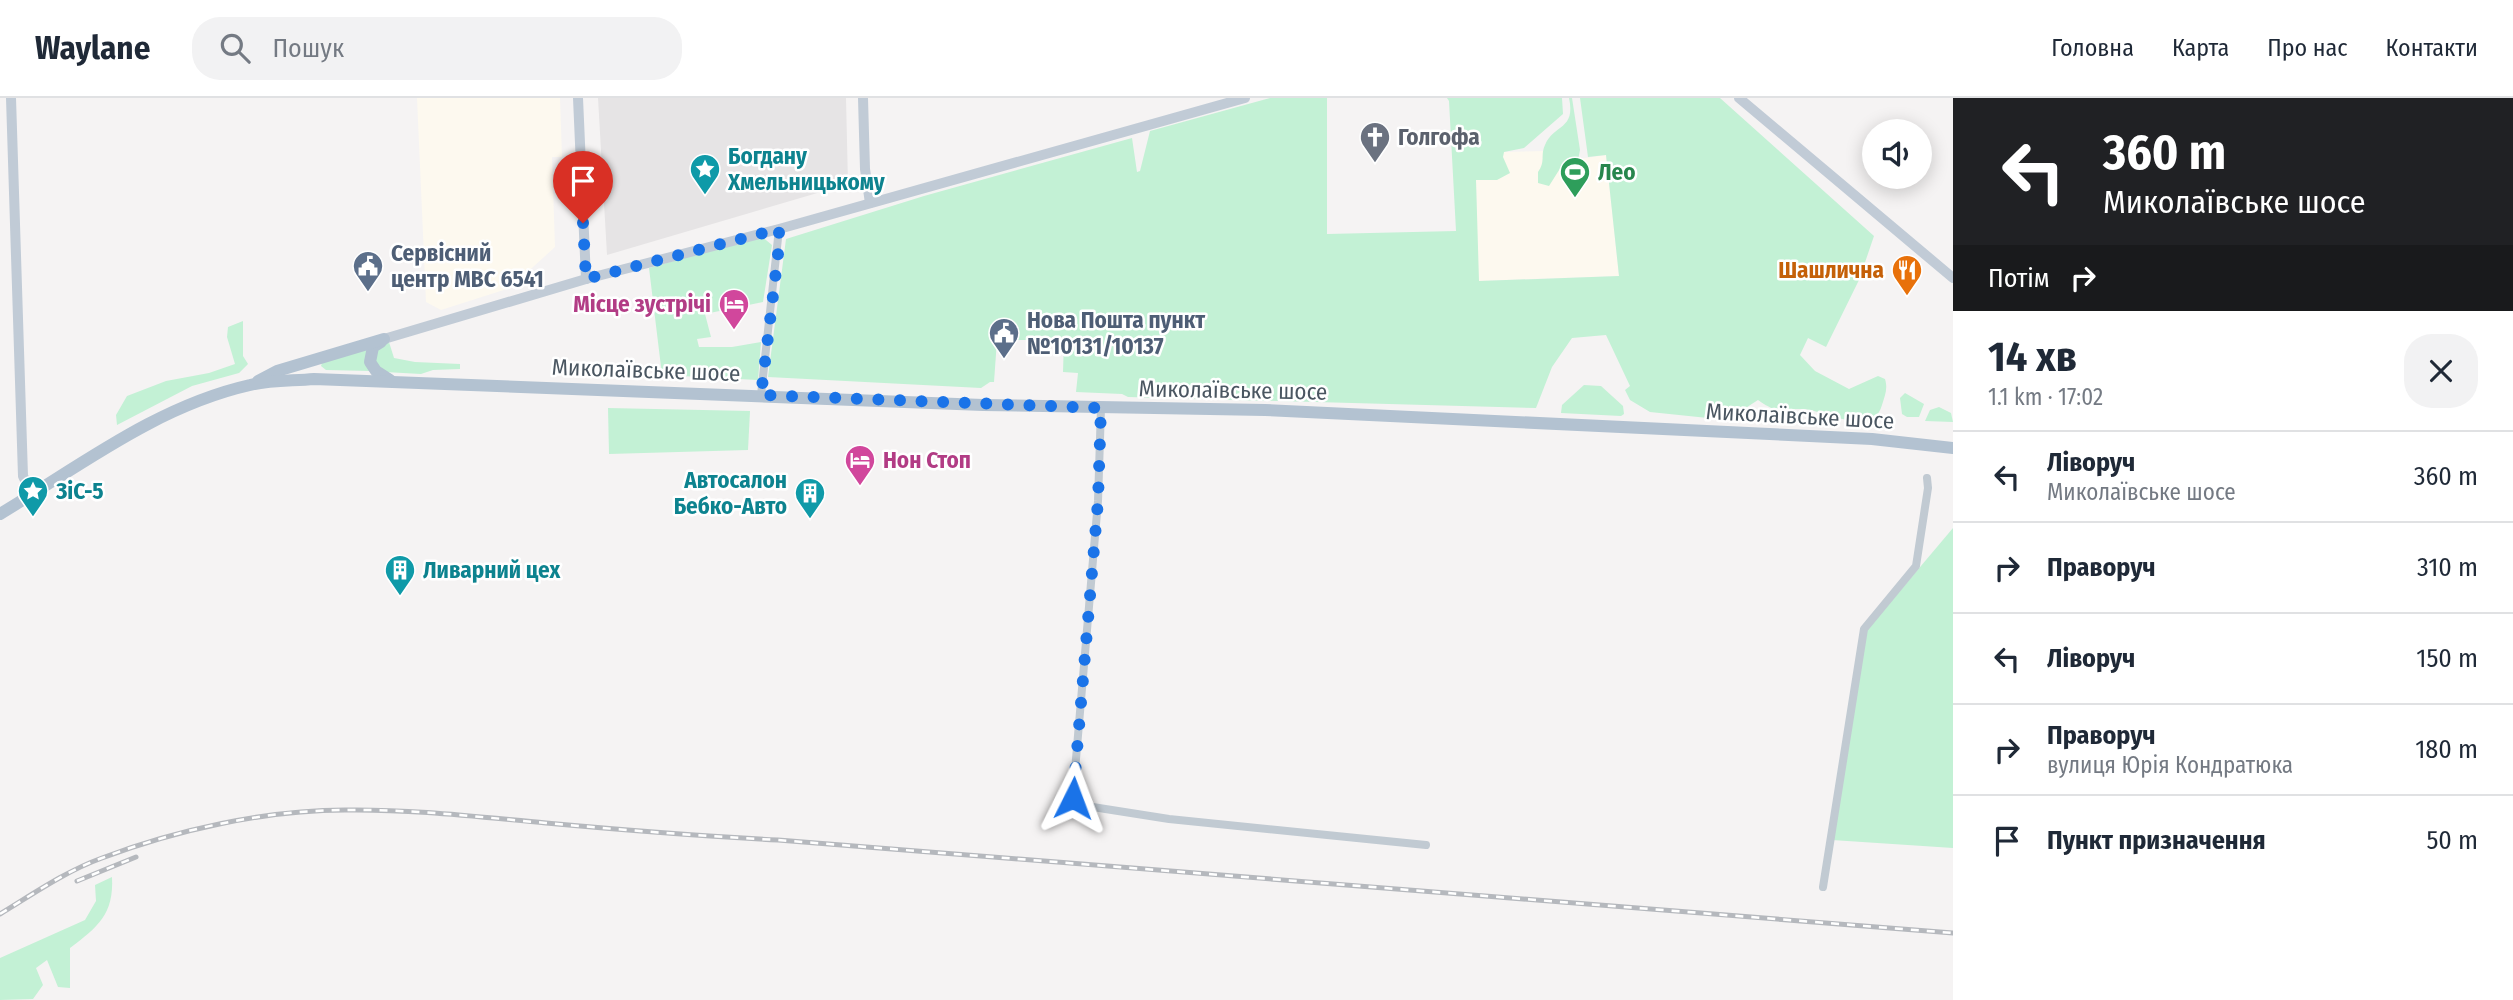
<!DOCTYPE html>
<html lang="uk">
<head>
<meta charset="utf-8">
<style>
  body { margin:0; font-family:"Fira Sans Condensed",sans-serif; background:#f2f2f3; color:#1f2937; height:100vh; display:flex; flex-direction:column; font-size:26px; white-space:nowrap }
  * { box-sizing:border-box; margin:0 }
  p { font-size:23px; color:#747a83 }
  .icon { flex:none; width:38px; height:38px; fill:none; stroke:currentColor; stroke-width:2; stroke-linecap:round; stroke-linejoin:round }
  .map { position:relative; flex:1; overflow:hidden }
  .sheet { display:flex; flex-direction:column; background:#fff; width:560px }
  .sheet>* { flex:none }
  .hud { background:#202124; color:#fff; overflow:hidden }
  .buttons { position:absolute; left:1862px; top:21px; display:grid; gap:14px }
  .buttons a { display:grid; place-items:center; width:70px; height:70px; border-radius:50%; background:#fff; box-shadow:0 4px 18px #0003; font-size:35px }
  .pin { position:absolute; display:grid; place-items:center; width:60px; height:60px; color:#fff; margin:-72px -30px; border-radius:50% 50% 50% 0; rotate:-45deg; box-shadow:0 0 7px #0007 }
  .pin .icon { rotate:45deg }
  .me { position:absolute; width:77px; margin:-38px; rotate:3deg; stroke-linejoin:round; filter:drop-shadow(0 0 5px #0008) }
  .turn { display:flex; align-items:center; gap:24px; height:147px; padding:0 35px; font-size:32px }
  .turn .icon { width:91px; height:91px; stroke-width:2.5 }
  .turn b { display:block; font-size:49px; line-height:60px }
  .then { display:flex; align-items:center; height:66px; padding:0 35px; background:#0003; gap:14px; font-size:26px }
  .round { display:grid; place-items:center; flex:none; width:74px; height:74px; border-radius:28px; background:#f2f2f3 }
  .overview { display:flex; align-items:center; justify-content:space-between; height:119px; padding:0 35px }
  h1 { font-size:42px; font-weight:700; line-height:52px }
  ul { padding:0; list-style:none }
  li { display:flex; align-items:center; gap:21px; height:91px; padding:0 35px; border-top:2px solid #e0e1e3 }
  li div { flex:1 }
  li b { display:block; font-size:26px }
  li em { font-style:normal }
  header { display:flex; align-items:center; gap:42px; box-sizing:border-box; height:98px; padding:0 35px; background:#fff; border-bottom:2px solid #e0e1e3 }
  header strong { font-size:33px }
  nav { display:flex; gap:38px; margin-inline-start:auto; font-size:24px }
  .search { width:490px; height:63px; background:#f2f2f3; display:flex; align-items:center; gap:18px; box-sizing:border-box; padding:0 24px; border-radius:28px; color:#747a83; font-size:26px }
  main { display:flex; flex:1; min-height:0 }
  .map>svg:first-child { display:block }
  .commercial { fill:#fdf9ef }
  .education { fill:#e6e4e5 }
  .green { fill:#c3f1d5 }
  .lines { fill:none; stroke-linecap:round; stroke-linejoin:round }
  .street { stroke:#c1cad2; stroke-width:8 }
  .secondary { stroke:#c1cbd6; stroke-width:10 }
  .primary { stroke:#b3c2d1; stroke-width:12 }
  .rail-casing { stroke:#b5b8bd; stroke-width:5 }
  .rail { stroke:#fff; stroke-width:2.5; stroke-dasharray:8; stroke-linecap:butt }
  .route { stroke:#1a73e8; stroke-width:12; stroke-dasharray:0 21.6 }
  .labels { text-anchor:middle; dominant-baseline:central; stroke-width:5; stroke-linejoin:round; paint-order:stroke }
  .worship-label { font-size:23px; font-weight:bold; fill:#5b616d; stroke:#fff; text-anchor:start }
  .culture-label { font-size:23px; font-weight:bold; fill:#0d838f; stroke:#fff; text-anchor:start }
  .leisure-label { font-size:23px; font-weight:bold; fill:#27864d; stroke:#fff; text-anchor:start }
  .service-label { font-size:23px; font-weight:bold; fill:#4e5e75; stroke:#fff; text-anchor:start }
  .food-label { font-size:23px; font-weight:bold; fill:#c56008; stroke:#fff; text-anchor:end }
  .hotel-label { font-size:23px; font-weight:bold; fill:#b23c85; stroke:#fff; text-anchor:end }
  .street-label { font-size:23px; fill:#4a5661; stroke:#fff }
</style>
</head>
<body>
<header>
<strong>Waylane</strong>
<div class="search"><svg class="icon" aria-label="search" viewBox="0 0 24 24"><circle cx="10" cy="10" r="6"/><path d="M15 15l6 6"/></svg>Пошук</div>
<nav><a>Головна</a><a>Карта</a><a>Про нас</a><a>Контакти</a></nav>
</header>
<main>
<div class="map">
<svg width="1953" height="902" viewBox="0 0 1953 902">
  <rect width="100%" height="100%" fill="#f5f3f3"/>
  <g class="commercial">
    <path d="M417,0H560L562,59H552L555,149L510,190L441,212L426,204Z"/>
    <path d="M1544,53V66L1606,57L1619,178L1478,183L1476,81L1504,54Z"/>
  </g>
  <path class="education" d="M598,0H846L848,86L607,157Z"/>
  <g class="green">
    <path d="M1270,0H1327V136L1456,133L1449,3L1447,0H1562L1563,16L1524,50L1504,54L1503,59L1510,75L1497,82H1476L1479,183L1619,178L1606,57L1588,59L1580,0H1720L1874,138L1859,182L1826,249L1808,240L1800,257L1815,273L1849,291L1878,278L1885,281C1888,291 1885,297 1882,307C1873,340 1826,313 1804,311C1779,310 1781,318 1758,302L1727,322L1650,314L1630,302L1625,292L1630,288L1606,237L1572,240L1552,269L1536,310L1128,299L1122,296L1076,294L1078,275L1063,274L1064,242H997L994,284H990L981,290L768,279L786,141L924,98L1132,40L1137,74L1140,73L1150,33Z"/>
    <path d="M1569,0H1572L1580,52L1578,62L1561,69L1549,88L1538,85V74C1546,63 1540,58 1545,47C1554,26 1576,32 1569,0Z"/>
    <path d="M761,138L772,147L763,204L705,216L711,239L697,241L699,249H732L761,244L758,282L662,277L649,170Z"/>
    <path d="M243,223V258L248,266L239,275L192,288L117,327L116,317L127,298L166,283L209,275L235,266L227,239L228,229Z"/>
    <path d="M389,244L394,260L415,264L460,266V271L433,272L421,276L385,274L376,265L375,254Z"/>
    <path d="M368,251L370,273L326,272L321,268L322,265Z"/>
    <path d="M1584,287L1601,288L1623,308L1624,316L1621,318L1561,315L1562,307Z"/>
    <path d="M1905,295L1924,306L1919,319H1907L1902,316L1900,300Z"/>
    <path d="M1939,309L1951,315L1953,324L1925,323L1930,312Z"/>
    <path d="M608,310L750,313L748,352L609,356Z"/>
    <path d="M1953,430V750L1832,742L1867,532Z"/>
    <path d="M112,779C114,816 98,829 70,850V890L58,889L47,862L36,870L43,887L33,901L0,902V860L85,822L96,803L95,787Z"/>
  </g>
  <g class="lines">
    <g class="street">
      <path d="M761,297L779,131"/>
      <path d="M1101,310L1098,403L1073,696L1075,703L1080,707L1169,721L1426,747"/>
      <path d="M1823,789L1864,531L1916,468L1928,390L1927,380"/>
    </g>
    <g class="secondary">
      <path d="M11,0L23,378L32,397"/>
      <path d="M578,0L586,181"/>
      <path d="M863,0L865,71L870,105"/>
      <path d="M1739,0L1953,180"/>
      <path d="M384,241L586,181L779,131L1245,0"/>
    </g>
    <g class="primary">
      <path d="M381,244L373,249L370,264L376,273L390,282"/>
      <path d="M258,283L277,273L384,241"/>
      <path d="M0,416C80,368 157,308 250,287C270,282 293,283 314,281L983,307L1265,312L1872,341L1953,350"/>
    </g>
    <g class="rail-casing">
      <g id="rail">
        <path d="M77,783L136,759"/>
        <path d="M0,816C33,796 66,773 102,760C176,732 266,712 345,712C412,711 479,719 546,725C623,732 700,738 778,742L1953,835"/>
      </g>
    </g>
    <use href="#rail" class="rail"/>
  </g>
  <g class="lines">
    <path class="route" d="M583,125L586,181L779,131V148L761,297L1101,310L1098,403L1073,700"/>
  </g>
  <defs>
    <g id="church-pin" transform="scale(1.575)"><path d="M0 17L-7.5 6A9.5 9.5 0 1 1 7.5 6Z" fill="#6b7280" stroke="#fff"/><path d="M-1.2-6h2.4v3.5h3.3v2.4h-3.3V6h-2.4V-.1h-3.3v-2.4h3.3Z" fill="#fff"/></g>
    <g id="sight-pin" transform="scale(1.575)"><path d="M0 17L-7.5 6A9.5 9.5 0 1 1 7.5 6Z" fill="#0f9aa8" stroke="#fff"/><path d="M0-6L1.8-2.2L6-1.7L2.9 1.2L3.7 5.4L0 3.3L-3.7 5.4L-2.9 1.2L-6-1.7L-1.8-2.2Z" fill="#fff"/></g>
    <g id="stadium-pin" transform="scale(1.575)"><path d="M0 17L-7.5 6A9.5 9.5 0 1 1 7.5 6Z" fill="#2e9e5b" stroke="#fff"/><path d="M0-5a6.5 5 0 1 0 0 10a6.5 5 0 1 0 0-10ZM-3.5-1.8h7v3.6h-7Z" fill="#fff"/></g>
    <g id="civic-pin" transform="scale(1.575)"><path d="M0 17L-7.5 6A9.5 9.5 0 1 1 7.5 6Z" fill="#5c6f8a" stroke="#fff"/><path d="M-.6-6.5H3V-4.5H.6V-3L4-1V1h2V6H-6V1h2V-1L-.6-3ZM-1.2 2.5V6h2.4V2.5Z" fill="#fff"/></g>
    <g id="restaurant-pin" transform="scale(1.575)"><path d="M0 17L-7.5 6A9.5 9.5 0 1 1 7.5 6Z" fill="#e8710a" stroke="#fff"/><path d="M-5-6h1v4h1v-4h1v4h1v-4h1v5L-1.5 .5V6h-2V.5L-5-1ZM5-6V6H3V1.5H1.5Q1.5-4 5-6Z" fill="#fff"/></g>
    <g id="hotel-pin" transform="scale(1.575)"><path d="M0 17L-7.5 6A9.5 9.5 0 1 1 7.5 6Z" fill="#d1479c" stroke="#fff"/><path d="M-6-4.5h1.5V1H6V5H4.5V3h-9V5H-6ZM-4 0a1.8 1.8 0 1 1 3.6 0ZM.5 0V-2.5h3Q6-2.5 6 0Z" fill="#fff"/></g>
    <g id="building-pin" transform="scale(1.575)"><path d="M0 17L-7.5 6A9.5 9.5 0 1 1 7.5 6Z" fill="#0f9aa8" stroke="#fff"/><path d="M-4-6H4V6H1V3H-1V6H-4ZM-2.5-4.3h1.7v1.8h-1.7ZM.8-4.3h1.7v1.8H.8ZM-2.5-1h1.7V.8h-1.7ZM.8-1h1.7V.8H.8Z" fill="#fff"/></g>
  </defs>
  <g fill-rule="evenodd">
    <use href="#church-pin" x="1375" y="39"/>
    <use href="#sight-pin" x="705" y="71"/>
    <use href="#stadium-pin" x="1575" y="74"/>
    <use href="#civic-pin" x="368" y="168"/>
    <use href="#restaurant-pin" x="1907" y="172"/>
    <use href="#hotel-pin" x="734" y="206"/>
    <use href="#civic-pin" x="1004" y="235"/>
    <use href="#hotel-pin" x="860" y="362"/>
    <use href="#sight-pin" x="33" y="393"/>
    <use href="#building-pin" x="810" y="395"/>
    <use href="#building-pin" x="400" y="472"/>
  </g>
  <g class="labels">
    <g class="worship-label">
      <text x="1398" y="39">Голгофа</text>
    </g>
    <g class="culture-label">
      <text x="728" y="58">Богдану<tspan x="728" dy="26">Хмельницькому</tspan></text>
      <text x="787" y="382" text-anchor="end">Автосалон<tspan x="787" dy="26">Бебко-Авто</tspan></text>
      <text x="56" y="393">ЗіС-5</text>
      <text x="423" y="472">Ливарний цех</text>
    </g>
    <g class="leisure-label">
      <text x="1598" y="74">Лео</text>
    </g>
    <g class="service-label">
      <text x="391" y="155">Сервісний<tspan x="391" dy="26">центр МВС 6541</tspan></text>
      <text x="1027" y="222">Нова Пошта пункт<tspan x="1027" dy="26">№10131/10137</tspan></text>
    </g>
    <g class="food-label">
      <text x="1884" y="172">Шашлична</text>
    </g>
    <g class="hotel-label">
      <text x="711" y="206">Місце зустрічі</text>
      <text x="883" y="362" text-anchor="start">Нон Стоп</text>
    </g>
    <g class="street-label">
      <text transform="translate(646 272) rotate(2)">Миколаївське шосе</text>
      <text transform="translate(1233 292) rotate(1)">Миколаївське шосе</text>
      <text transform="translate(1800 318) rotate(3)">Миколаївське шосе</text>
    </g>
  </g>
</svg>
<div class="buttons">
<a><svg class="icon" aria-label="sound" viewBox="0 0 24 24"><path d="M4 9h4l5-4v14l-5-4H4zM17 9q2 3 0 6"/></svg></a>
</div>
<div class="pin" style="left:583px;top:125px;background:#d93025"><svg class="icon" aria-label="arrive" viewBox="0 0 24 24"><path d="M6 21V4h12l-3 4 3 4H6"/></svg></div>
<svg class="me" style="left:1073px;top:700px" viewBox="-20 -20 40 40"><path d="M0-17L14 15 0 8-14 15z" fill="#1a73e8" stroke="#fff" stroke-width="4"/></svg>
</div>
<section class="sheet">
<div class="hud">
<div class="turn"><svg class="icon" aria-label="left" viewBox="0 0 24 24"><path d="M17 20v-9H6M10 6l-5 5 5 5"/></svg><div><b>360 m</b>Миколаївське шосе</div></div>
<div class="then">Потім<svg class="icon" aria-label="right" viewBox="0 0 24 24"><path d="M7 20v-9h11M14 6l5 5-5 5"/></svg></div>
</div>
<div class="overview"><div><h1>14 хв</h1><p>1.1 km · 17:02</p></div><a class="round"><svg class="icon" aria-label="close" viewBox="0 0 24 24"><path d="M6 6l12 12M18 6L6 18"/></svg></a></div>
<ul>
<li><svg class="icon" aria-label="left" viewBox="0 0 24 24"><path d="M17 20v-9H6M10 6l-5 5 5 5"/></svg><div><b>Ліворуч</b><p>Миколаївське шосе</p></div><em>360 m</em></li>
<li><svg class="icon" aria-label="right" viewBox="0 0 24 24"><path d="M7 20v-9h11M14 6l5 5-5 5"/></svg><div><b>Праворуч</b></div><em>310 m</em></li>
<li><svg class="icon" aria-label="left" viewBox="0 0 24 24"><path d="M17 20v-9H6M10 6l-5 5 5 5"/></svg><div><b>Ліворуч</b></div><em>150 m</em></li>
<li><svg class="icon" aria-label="right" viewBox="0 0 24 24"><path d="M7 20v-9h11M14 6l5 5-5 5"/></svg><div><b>Праворуч</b><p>вулиця Юрія Кондратюка</p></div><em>180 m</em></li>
<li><svg class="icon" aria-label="arrive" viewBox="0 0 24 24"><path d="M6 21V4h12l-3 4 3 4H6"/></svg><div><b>Пункт призначення</b></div><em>50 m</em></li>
</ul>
</section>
</main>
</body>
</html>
